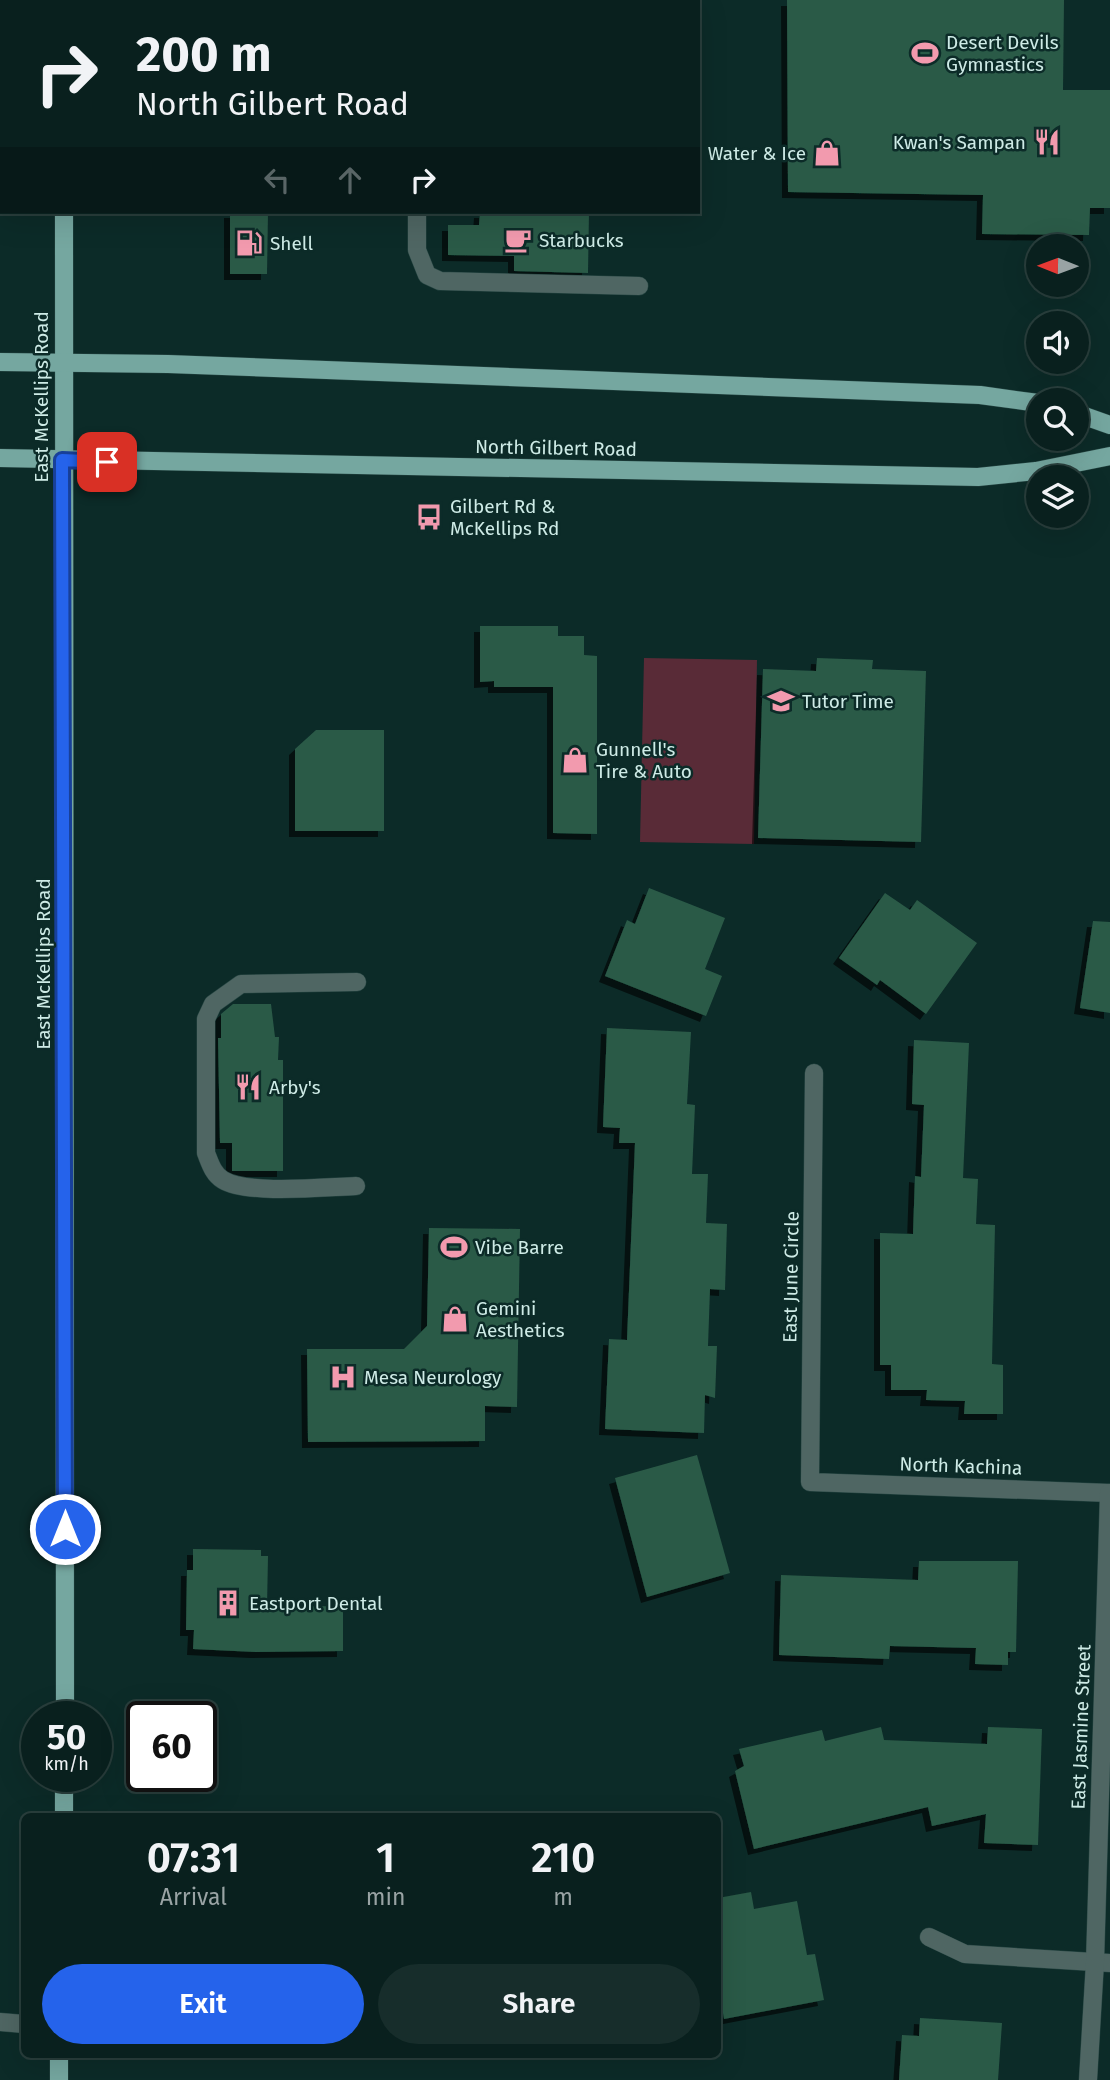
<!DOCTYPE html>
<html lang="en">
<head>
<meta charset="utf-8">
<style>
  body { margin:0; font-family:"Fira Sans",sans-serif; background:#172d2b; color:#f1f3f6; height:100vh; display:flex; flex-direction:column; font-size:26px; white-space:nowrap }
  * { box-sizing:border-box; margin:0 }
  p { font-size:23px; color:#99a3a4 }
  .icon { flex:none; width:38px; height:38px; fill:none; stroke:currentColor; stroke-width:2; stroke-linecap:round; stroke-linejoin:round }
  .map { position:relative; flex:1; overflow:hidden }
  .side { position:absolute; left:21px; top:1813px; width:700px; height:245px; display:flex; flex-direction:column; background:#09201e; border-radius:10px; box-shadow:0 7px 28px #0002,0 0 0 2px #293e3c }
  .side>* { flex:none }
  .top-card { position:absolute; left:0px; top:0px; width:700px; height:214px; box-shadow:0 7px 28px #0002,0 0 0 2px #293e3c; background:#09201e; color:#f1f3f6; overflow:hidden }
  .needle { width:46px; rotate:271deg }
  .buttons { position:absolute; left:1026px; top:234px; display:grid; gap:14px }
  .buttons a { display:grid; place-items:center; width:63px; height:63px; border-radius:50%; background:#09201e; box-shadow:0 7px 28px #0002,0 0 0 2px #293e3c; font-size:35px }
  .speed { position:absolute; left:21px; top:1701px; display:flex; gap:14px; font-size:35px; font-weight:700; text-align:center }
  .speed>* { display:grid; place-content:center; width:91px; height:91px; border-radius:50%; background:#09201e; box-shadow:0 7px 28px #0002,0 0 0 2px #293e3c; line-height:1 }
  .speed small { font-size:18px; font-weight:400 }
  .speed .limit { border:4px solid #111; border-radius:10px; background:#fff; color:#111 }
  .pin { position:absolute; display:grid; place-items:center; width:60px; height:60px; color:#fff; margin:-30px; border-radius:14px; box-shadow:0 4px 10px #0006 }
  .me { position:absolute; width:77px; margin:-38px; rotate:0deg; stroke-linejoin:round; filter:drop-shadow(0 0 5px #0008) }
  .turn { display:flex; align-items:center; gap:24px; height:147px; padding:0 21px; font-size:32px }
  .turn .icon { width:91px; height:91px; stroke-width:2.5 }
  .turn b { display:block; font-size:49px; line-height:60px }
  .lanes { display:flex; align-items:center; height:66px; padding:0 21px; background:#0003; justify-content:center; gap:35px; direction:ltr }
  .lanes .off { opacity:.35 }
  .eta { display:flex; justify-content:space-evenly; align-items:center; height:119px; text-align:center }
  .eta b { font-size:42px; font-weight:600; line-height:49px }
  .button { display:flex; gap:14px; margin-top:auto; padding:14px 21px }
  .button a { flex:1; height:80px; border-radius:42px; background:#2563eb; color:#fff; font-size:28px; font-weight:600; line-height:80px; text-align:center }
  .button a+a { background:#172d2b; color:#f1f3f6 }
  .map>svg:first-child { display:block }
  .green { fill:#592b37 }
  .building { fill:#2a5a47; filter:url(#shadow) }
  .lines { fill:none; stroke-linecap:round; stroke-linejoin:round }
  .minor-casing { stroke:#274643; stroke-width:19 }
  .major-casing { stroke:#274643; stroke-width:19 }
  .minor { stroke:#4f6663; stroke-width:18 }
  .major { stroke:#75a7a0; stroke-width:18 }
  .route-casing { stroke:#184099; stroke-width:18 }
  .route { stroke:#2563eb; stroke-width:12 }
  .labels { text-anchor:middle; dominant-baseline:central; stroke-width:5; stroke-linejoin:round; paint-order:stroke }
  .poi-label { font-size:19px; fill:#ceebe6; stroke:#0c2b28; text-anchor:start }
  .street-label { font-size:19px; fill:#ceebe6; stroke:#0c2b28 }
</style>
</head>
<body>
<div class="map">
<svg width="1110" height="2080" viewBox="0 0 1110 2080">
  <defs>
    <filter id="shadow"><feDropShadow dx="-6" dy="6" stdDeviation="0" flood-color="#0009"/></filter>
  </defs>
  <rect width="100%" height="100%" fill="#0c2b28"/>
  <path class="green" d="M644,658L757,660L754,844L640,842Z"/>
  <g class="building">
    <path d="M787,0H1064L1063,90H1110V208H1090L1089,235L982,234L983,195L788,192Z"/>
    <path d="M230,212H268L267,274H230Z"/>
    <path d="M480,212H589L588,273L514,271V256L448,255V225H479Z"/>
    <path d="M480,626H558V636H584V655L597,656V834L553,833V687H494V681L480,682Z"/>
    <path d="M817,658L873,660L872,669L926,671L921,842L758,838L763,669L816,671Z"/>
    <path d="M316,730H384V831H295V749Z"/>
    <path d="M649,888L725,918L705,969L722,976L706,1016L605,976L627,920L635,924Z"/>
    <path d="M885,893L910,910L917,900L977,943L926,1014L880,980L877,985L839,958Z"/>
    <path d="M1093,921L1110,922V1013L1080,1008Z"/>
    <path d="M233,1004H271L275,1037H279L278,1060H283V1171H232V1143H220L218,1038H221V1014Z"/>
    <path d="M607,1028L691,1032L687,1104L695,1105L692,1174H708L706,1223L727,1224L725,1290L710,1289L708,1346H717L715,1398L705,1395L704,1433L605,1429L609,1339L627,1340L635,1143H619L620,1128L603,1127Z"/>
    <path d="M914,1040L969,1043L963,1178L978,1179L976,1224L995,1225L992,1364L1003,1365V1414H964L965,1401L926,1400L927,1390H891V1365H880V1233L913,1234L915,1176L921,1177L924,1105L912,1104Z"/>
    <path d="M429,1228L520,1229L517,1407L485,1406V1441L308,1442L307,1349H404L427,1326Z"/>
    <path d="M697,1455L730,1573L647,1597L615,1478Z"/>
    <path d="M193,1549L261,1550V1556H268L267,1607L343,1606V1651L256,1652L193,1649L194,1630H186L187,1570H193Z"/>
    <path d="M919,1561H1018L1016,1652H1008V1665L975,1664L976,1648L890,1646L889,1659L779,1655L781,1575L918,1580Z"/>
    <path d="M881,1727L884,1740L987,1744L988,1727L1042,1729L1038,1845L984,1843L986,1814L932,1826L928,1807L754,1849L735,1771L744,1766L739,1749L822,1730L825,1741Z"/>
    <path d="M751,1892L754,1909L797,1901L807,1955L815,1954L824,2000L724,2019L718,1983V1898Z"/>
    <path d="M920,2018L1002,2023L998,2080H899L902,2035L919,2036Z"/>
  </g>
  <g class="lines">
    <g class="minor-casing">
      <g id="minor">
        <path d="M417,212V250L427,275L440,281L639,286"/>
        <path d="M814,1073L810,1482L1110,1493"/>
        <path d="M356,1186C325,1187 248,1195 223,1180C213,1174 210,1163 206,1153V1019L213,1004L241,984L357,982"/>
        <path d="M929,1937L965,1954L1110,1963"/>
        <path d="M0,2022L24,2024"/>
        <path d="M1088,2080L1095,1962L1109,1493"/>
      </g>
    </g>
    <g class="major-casing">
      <g id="major">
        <path d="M66,2V0"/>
        <path d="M64,212L65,1717"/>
        <path d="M0,362L168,364L980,395L1038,403"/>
        <path d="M1076,413L1110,425"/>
        <path d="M0,458L978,477L1036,471L1110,456"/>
        <path d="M64,1816V1776"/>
        <path d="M59,2054V2080"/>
      </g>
    </g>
    <use href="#minor" class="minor"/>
    <use href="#major" class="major"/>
  </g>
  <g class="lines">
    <g class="route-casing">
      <path id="route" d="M65,1529L62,460L107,462"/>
    </g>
    <use href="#route" class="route"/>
  </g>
  <defs>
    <g id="stadium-bare" transform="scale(2.1)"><path d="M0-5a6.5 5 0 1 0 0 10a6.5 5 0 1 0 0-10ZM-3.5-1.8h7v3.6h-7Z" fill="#f29aae" stroke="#0c2b28" stroke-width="2.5" paint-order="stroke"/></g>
    <g id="restaurant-bare" transform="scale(2.1)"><path d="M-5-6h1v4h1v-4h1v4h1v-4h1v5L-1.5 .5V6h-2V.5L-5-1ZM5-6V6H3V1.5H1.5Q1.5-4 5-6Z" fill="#f29aae" stroke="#0c2b28" stroke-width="2.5" paint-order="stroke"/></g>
    <g id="shop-bare" transform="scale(2.1)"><path d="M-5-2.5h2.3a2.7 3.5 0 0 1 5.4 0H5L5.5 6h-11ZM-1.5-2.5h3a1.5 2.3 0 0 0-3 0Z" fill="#f29aae" stroke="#0c2b28" stroke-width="2.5" paint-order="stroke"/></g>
    <g id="cafe-bare" transform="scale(2.1)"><path d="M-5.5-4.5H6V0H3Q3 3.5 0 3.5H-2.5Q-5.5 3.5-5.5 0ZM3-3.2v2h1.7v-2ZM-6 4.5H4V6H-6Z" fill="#f29aae" stroke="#0c2b28" stroke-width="2.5" paint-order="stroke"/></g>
    <g id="fuel-bare" transform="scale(2.1)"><path d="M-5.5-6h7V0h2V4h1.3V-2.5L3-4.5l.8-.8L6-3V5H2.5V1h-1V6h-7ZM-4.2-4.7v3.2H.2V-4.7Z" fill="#f29aae" stroke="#0c2b28" stroke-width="2.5" paint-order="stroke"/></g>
    <g id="bus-bare" transform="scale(2.1)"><path d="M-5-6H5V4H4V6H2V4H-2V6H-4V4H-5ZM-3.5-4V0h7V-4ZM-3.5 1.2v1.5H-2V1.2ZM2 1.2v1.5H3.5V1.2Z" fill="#f29aae" stroke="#0c2b28" stroke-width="2.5" paint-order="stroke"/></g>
    <g id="school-bare" transform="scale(2.1)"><path d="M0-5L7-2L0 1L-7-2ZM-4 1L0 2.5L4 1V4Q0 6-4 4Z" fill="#f29aae" stroke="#0c2b28" stroke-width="2.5" paint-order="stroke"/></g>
    <g id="hospital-bare" transform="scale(2.1)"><path d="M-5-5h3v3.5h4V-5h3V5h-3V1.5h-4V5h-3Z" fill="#f29aae" stroke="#0c2b28" stroke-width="2.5" paint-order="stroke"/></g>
    <g id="building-bare" transform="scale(2.1)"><path d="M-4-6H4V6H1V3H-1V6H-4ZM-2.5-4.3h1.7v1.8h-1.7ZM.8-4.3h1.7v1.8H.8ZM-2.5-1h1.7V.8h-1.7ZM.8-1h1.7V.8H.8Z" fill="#f29aae" stroke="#0c2b28" stroke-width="2.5" paint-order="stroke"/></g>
  </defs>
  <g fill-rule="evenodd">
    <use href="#stadium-bare" x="925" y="53"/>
    <use href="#restaurant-bare" x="1047" y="142"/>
    <use href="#shop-bare" x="827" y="153"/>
    <use href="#cafe-bare" x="518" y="240"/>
    <use href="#fuel-bare" x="249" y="243"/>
    <use href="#bus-bare" x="429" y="517"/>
    <use href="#school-bare" x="781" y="701"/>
    <use href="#shop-bare" x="575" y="760"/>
    <use href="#restaurant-bare" x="248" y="1087"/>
    <use href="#stadium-bare" x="454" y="1247"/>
    <use href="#shop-bare" x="455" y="1319"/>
    <use href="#hospital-bare" x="343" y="1377"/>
    <use href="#building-bare" x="228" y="1603"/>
  </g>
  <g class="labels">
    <g class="poi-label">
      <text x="946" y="42">Desert Devils<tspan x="946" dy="22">Gymnastics</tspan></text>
      <text x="1026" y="142" text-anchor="end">Kwan's Sampan</text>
      <text x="806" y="153" text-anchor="end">Water &amp; Ice</text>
      <text x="539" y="240">Starbucks</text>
      <text x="270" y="243">Shell</text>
      <text x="450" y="506">Gilbert Rd &amp;<tspan x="450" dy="22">McKellips Rd</tspan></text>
      <text x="802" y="701">Tutor Time</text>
      <text x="596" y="749">Gunnell's<tspan x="596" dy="22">Tire &amp; Auto</tspan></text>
      <text x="269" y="1087">Arby's</text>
      <text x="475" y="1247">Vibe Barre</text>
      <text x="476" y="1308">Gemini<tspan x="476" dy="22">Aesthetics</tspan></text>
      <text x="364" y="1377">Mesa Neurology</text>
      <text x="249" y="1603">Eastport Dental</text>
    </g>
    <g class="street-label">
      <text transform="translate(41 397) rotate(-90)">East McKellips Road</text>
      <text transform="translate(556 448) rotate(1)">North Gilbert Road</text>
      <text transform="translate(43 964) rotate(-90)">East McKellips Road</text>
      <text transform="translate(791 1277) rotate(-89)">East June Circle</text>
      <text transform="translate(961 1466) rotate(2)">North Kachina</text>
      <text transform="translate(1081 1727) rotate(-88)">East Jasmine Street</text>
    </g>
  </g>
</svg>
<div class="buttons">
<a><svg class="needle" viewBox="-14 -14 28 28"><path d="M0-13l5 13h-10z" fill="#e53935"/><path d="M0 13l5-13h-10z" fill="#99a3a4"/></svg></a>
<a><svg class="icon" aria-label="sound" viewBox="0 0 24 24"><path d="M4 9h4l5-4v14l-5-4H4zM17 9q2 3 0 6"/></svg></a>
<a><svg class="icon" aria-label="search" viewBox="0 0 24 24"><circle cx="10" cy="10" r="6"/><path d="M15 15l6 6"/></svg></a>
<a><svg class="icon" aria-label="layers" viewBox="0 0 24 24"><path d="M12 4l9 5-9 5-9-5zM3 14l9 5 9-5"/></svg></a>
</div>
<div class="speed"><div>50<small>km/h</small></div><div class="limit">60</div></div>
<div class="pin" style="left:107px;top:462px;background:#d93025"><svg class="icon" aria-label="arrive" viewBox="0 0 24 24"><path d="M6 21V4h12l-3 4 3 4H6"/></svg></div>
<svg class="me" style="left:65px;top:1529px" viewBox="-20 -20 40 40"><circle r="17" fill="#2563eb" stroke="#fff" stroke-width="3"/><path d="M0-11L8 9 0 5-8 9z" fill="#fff"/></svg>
<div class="top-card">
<div class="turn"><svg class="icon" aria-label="right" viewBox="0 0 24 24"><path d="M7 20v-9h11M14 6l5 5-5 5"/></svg><div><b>200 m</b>North Gilbert Road</div></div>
<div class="lanes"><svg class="icon off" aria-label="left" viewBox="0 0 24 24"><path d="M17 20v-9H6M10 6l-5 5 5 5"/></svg><svg class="icon off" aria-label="ahead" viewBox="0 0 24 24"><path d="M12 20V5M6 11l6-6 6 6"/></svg><svg class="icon" aria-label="right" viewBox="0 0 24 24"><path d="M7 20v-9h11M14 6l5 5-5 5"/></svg></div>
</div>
<section class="side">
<div class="eta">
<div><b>07:31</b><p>Arrival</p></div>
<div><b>1</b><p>min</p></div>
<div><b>210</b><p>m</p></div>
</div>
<div class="button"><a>Exit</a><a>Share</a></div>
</section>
</div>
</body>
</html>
